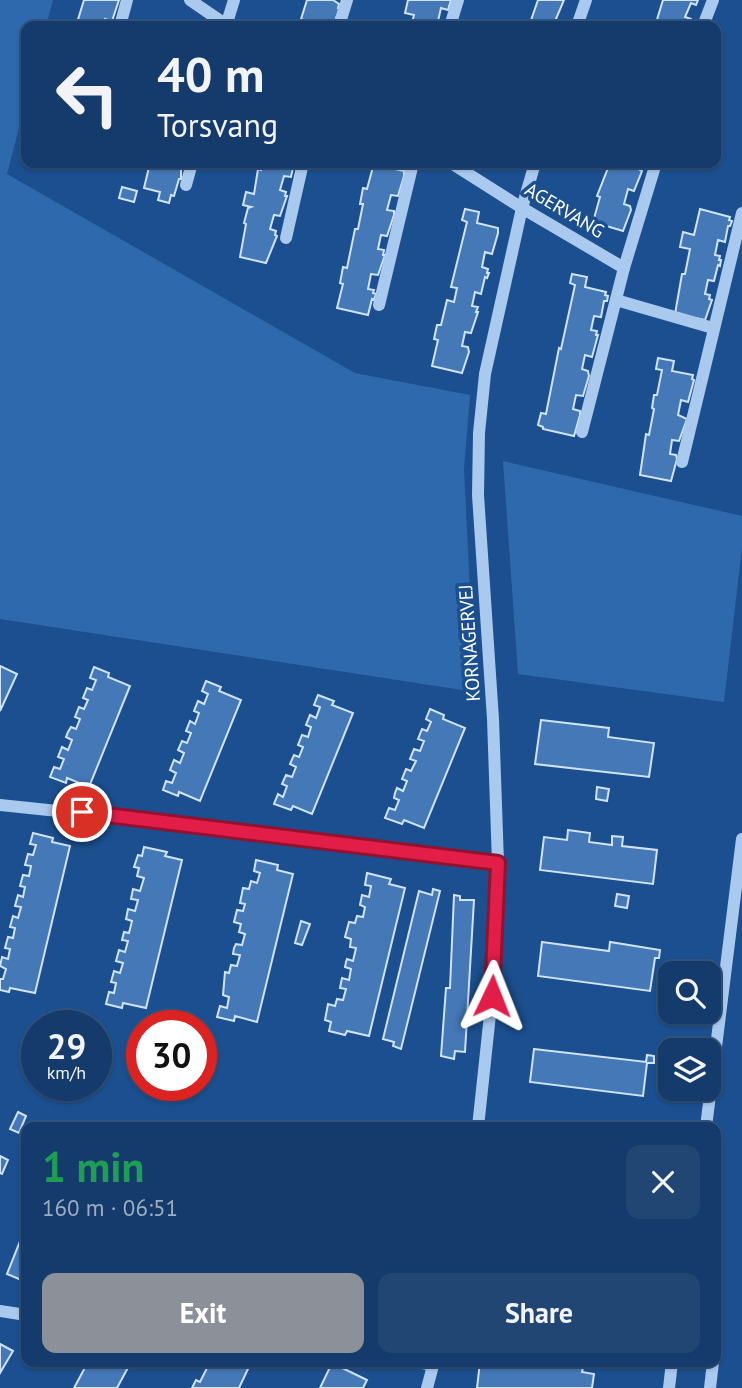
<!DOCTYPE html>
<html lang="en">
<head>
<meta charset="utf-8">
<style>
  body { margin:0; font-family:"PT Sans",sans-serif; background:#214673; color:#f1f3f6; height:100vh; display:flex; flex-direction:column; font-size:26px; white-space:nowrap }
  * { box-sizing:border-box; margin:0 }
  p { font-size:23px; color:#9dadc1 }
  .icon { flex:none; width:38px; height:38px; fill:none; stroke:currentColor; stroke-width:2; stroke-linecap:round; stroke-linejoin:round }
  .map { position:relative; flex:1; overflow:hidden }
  .sheet { position:absolute; left:21px; top:1122px; width:700px; height:245px; display:flex; flex-direction:column; background:#143b6b; border-radius:14px; box-shadow:0 2px 5px #0004,0 0 0 2px #33557e }
  .sheet>* { flex:none }
  .hud { position:absolute; left:21px; top:21px; width:700px; height:147px; border-radius:14px; box-shadow:0 2px 5px #0004,0 0 0 2px #33557e; background:#143b6b; color:#f1f3f6; overflow:hidden }
  .buttons { position:absolute; left:658px; top:961px; display:grid; gap:14px }
  .buttons a { display:grid; place-items:center; width:63px; height:63px; border-radius:14px; background:#143b6b; box-shadow:0 2px 5px #0004,0 0 0 2px #33557e; font-size:35px }
  .speed { position:absolute; left:21px; top:1010px; display:flex; gap:14px; font-size:35px; font-weight:700; text-align:center }
  .speed>* { display:grid; place-content:center; width:91px; height:91px; border-radius:50%; background:#143b6b; box-shadow:0 2px 5px #0004,0 0 0 2px #33557e; line-height:1 }
  .speed small { font-size:18px; font-weight:400 }
  .speed .limit { border:10px solid #d22; background:#fff; color:#111 }
  .pin { position:absolute; display:grid; place-items:center; width:60px; height:60px; color:#fff; margin:-30px; border:4px solid #fff; border-radius:50%; box-shadow:0 2px 7px #0007 }
  .me { position:absolute; width:77px; margin:-38px; rotate:2deg; stroke-linejoin:round; filter:drop-shadow(0 0 5px #0008) }
  .turn { display:flex; align-items:center; gap:24px; height:147px; padding:0 21px; font-size:32px }
  .turn .icon { width:91px; height:91px; stroke-width:2.5 }
  .turn b { display:block; font-size:49px; line-height:60px }
  .round { display:grid; place-items:center; flex:none; width:74px; height:74px; border-radius:14px; background:#214673 }
  .headline { display:flex; align-items:center; justify-content:space-between; height:119px; padding:0 21px }
  h1 { font-size:42px; font-weight:700; line-height:52px; color:#1e9e55 }
  .button { display:flex; gap:14px; margin-top:auto; padding:14px 21px }
  .button a { flex:1; height:80px; border-radius:14px; background:#8c9099; color:#fff; font-size:28px; font-weight:700; line-height:80px; text-align:center }
  .button a+a { background:#214673; color:#f1f3f6 }
  .map>svg:first-child { display:block }
  .green { fill:#2e69ad }
  .building { fill:#4478b7; stroke:#cfe3fa; stroke-width:2 }
  .lines { fill:none; stroke-linecap:round; stroke-linejoin:round }
  .minor { stroke:#a9c9ee; stroke-width:12 }
  .route-casing { stroke:#92132f; stroke-width:18 }
  .route { stroke:#e11d48; stroke-width:12 }
  .labels { text-anchor:middle; dominant-baseline:central; stroke-width:7; stroke-linejoin:round; paint-order:stroke }
  .street-label { font-size:19px; fill:#fff; stroke:#1b4f8f }
</style>
</head>
<body>
<div class="map">
<svg width="742" height="1388" viewBox="0 0 742 1388">
  <rect width="100%" height="100%" fill="#1b4f8f"/>
  <g class="green">
    <path d="M0,0H53L46,26H26V101L7,174L355,373L470,395L464,469L475,692L0,619Z"/>
    <path d="M503,461L742,516V548L724,702L518,674Z"/>
  </g>
  <g class="building">
    <path d="M84,0H119L112,21L105,19L104,26H76Z"/>
    <path d="M307,0H333L339,4L338,8H340L333,26H305L307,21L301,19Z"/>
    <path d="M408,0H451L448,10L441,8L438,21L444,23L443,26H411L414,15L405,13Z"/>
    <path d="M538,0H564L553,26H513L514,21L529,26Z"/>
    <path d="M663,0H698L696,5L691,3L685,17L691,19V26H655Z"/>
    <path d="M150,163H176L175,167L181,169V179H179L174,196L171,195L169,203L158,200L160,192L144,188Z"/>
    <path d="M262,163H294L291,177L284,176L280,190L286,192L285,196H287L280,216L274,215L270,229L276,231L275,235L277,236L266,263L240,257L246,224L244,223L248,208L251,207L243,205L246,192L254,194L258,169L261,170Z"/>
    <path d="M374,163H388L387,167L404,171V176L398,196L391,195L387,210L394,211V215L387,236L381,235L378,249L384,250L383,255H385L378,275L371,274L368,289L374,290L373,293L376,294L374,300L372,299L368,315L337,308L343,284L340,283L343,267L347,268L355,229H358L363,204H360L363,188L367,189Z"/>
    <path d="M610,163H636L635,165L642,166L640,170L642,171L634,191L628,189L624,204L630,206L631,210L623,231L593,222L600,197L597,196Z"/>
    <path d="M122,187L137,191L134,202L119,198Z"/>
    <path d="M465,209L479,212L477,223L498,228V233L492,254L485,252L482,267L488,269L487,273H489L487,278L485,277L481,294L475,292L472,306L478,307L476,312H478L471,333L465,332L462,346L468,347L469,352L462,373L432,366L438,340L434,339L437,325H441L447,300L454,302L457,288L451,287L467,222L462,220Z"/>
    <path d="M700,209L730,217L729,220L732,221L730,226H728L725,242L718,240L715,255L720,256L719,260H721L720,266L718,265L714,281L708,280L705,294L710,295L709,299L712,300L705,320L675,314L682,274H685L690,249L680,247L683,232L694,235Z"/>
    <path d="M572,274L587,277L585,287L606,292L605,295L608,296L607,301H604L601,317L594,316L591,330L597,331L596,335H598L592,357L585,355L582,369L588,371L589,376L583,396L576,395L573,409L580,411V415L574,436L543,429V427L538,425L541,413L546,414L559,348L561,349L575,285L570,283Z"/>
    <path d="M658,358L674,361L672,371L693,375L692,379L694,380L688,402L681,400L678,415L687,419L679,441L672,440L670,454L676,455L677,459L671,481L640,475L646,434L649,435L654,409L652,408L654,395H657L662,370L656,369Z"/>
    <path d="M0,666L17,674L0,711Z"/>
    <path d="M94,667L109,673L108,677L130,686L89,787L67,778L66,783L50,777L54,767L60,769L64,759L58,757L62,747L68,750L72,740L66,737L68,732L71,727L76,729L80,719L75,717L79,707L84,709L88,700L83,698L87,688L92,690L96,680L90,678Z"/>
    <path d="M206,681L221,687L219,691L241,700L200,801L179,792L178,796L163,790L166,781L172,783L176,773L170,770L174,760L180,763L184,753L178,750L182,741L187,743L191,733L186,731L190,721L195,724L199,713L194,711L198,701L204,704L208,694L202,691Z"/>
    <path d="M318,695L334,701L332,705L353,713L312,814L293,806L291,810L274,804L278,794L283,797L287,786L282,784L286,775L292,777L296,767L290,764L294,755L299,757L303,747L298,745L302,735L308,737L311,727L306,725L310,715L316,718L320,707L314,705Z"/>
    <path d="M430,709L444,715L443,719L465,728L424,828L404,820L402,824L385,818L389,808L395,810L399,800L394,798L395,793L397,788L403,791L407,781L402,779L406,769L411,771L416,761L410,759L414,749L420,751L424,741L418,739L422,729L427,731L431,722L426,719Z"/>
    <path d="M541,720L609,728L608,737L654,743L649,777L535,764Z"/>
    <path d="M597,787L609,789L607,801L596,799Z"/>
    <path d="M568,830L590,833L589,842L612,845V836L623,837L622,846L657,850L653,884L540,870L544,837L567,840Z"/>
    <path d="M33,833L53,838L52,842L70,846L35,993L10,988L9,992L0,990V979H3L6,969L0,966L2,957L8,959L10,949L5,948L8,937L13,938L15,928L10,927L13,916L18,918L21,907L15,906L18,895L23,897L25,887L20,886L23,875L29,876L31,866L25,865L28,854L33,855L36,845L30,844Z"/>
    <path d="M144,847L167,852L165,856L182,860L146,1008L123,1003L122,1008L106,1004L109,992L114,993L116,983L111,982L114,971L120,973L123,963L116,961L119,950L125,952L128,941L122,940L124,932L129,933L132,921L126,919L128,909L135,911L138,900L131,899L133,889L140,891L144,878L137,876L139,868L134,867L138,855L142,856Z"/>
    <path d="M256,860L278,865L277,870L293,874L257,1022L235,1016L234,1021L217,1017L220,1006L227,1008L229,997L223,995L225,972L229,973L231,965L237,966L240,955L233,954L234,948L236,944L242,945L245,934L239,932L241,924L234,922L237,910L243,911L245,904L240,903L243,888L249,889L251,881L257,883L260,873L254,871Z"/>
    <path d="M367,873L391,879L389,884L405,888L369,1036L347,1031L345,1035L329,1031L331,1022L325,1020L328,1004L335,1006L337,999L343,1000L346,989L340,988L342,978L349,980L351,969L345,967L346,962L347,959L353,961L356,948L350,947L351,939L345,937L349,922L355,923L357,916L363,917L365,907L360,905L362,895L369,897L371,886L365,885Z"/>
    <path d="M433,889L440,891L401,1049L393,1046L394,1042L383,1039L419,891L432,895Z"/>
    <path d="M617,894L629,896L627,908L615,906Z"/>
    <path d="M454,895L460,896V900H474L465,1052L455,1051L454,1059L441,1056L446,988H450Z"/>
    <path d="M301,921L310,924L302,945L295,943Z"/>
    <path d="M542,942L609,951L610,942L660,950L659,958H655L650,991L538,976Z"/>
    <path d="M534,1049L646,1062L647,1055L654,1056V1063H647L643,1096L530,1082Z"/>
    <path d="M18,1112L26,1116L19,1133L10,1129Z"/>
    <path d="M0,1156L8,1160L2,1174L0,1173Z"/>
    <path d="M26,1226V1282L7,1274Z"/>
    <path d="M0,1344L13,1351L0,1373Z"/>
    <path d="M88,1362H131L117,1388H74Z"/>
    <path d="M210,1362H232L248,1369L239,1388H192L196,1380L200,1382Z"/>
    <path d="M480,1362H504L525,1366L526,1362H539L538,1367L548,1368L549,1362L584,1363L582,1372L594,1374L592,1388H477Z"/>
    <path d="M332,1363L367,1380L363,1388H320Z"/>
  </g>
  <g class="lines">
    <g class="minor">
      <path d="M190,0L228,26"/>
      <path d="M120,26L127,0"/>
      <path d="M226,26L234,0"/>
      <path d="M339,26L347,0"/>
      <path d="M450,26L458,0"/>
      <path d="M577,26L586,0"/>
      <path d="M703,26L713,0"/>
      <path d="M451,163L522,208L624,268"/>
      <path d="M186,185L192,163"/>
      <path d="M286,238L303,163"/>
      <path d="M616,300L713,328"/>
      <path d="M379,305L413,163"/>
      <path d="M582,432L624,268L656,163"/>
      <path d="M682,462L742,213"/>
      <path d="M0,805L211,827L498,863"/>
      <path d="M478,1127L492,996L498,863L493,719L478,495L479,433L485,374L522,208L535,163"/>
      <path d="M706,1127L742,839"/>
      <path d="M0,1311L26,1315"/>
      <path d="M417,1362L433,1365"/>
      <path d="M427,1388L434,1362"/>
      <path d="M669,1388L672,1362"/>
      <path d="M710,1388L713,1362"/>
    </g>
  </g>
  <g class="lines">
    <g class="route-casing">
      <path id="route" d="M82,812L498,863L492,996"/>
    </g>
    <use href="#route" class="route"/>
  </g>
  <g class="labels">
    <g class="street-label">
      <text transform="translate(565 210) rotate(31)">AGERVANG</text>
      <text transform="translate(469 643) rotate(-94)">KORNAGERVEJ</text>
    </g>
  </g>
</svg>
<div class="buttons">
<a><svg class="icon" aria-label="search" viewBox="0 0 24 24"><circle cx="10" cy="10" r="6"/><path d="M15 15l6 6"/></svg></a>
<a><svg class="icon" aria-label="layers" viewBox="0 0 24 24"><path d="M12 4l9 5-9 5-9-5zM3 14l9 5 9-5"/></svg></a>
</div>
<div class="speed"><div>29<small>km/h</small></div><div class="limit">30</div></div>
<div class="pin" style="left:82px;top:812px;background:#d93025"><svg class="icon" aria-label="arrive" viewBox="0 0 24 24"><path d="M6 21V4h12l-3 4 3 4H6"/></svg></div>
<svg class="me" style="left:492px;top:996px" viewBox="-20 -20 40 40"><path d="M0-17L14 15 0 8-14 15z" fill="#e11d48" stroke="#fff" stroke-width="4"/></svg>
<div class="hud">
<div class="turn"><svg class="icon" aria-label="left" viewBox="0 0 24 24"><path d="M17 20v-9H6M10 6l-5 5 5 5"/></svg><div><b>40 m</b>Torsvang</div></div>
</div>
<section class="sheet">
<div class="headline"><div><h1>1 min</h1><p>160 m · 06:51</p></div><a class="round"><svg class="icon" aria-label="close" viewBox="0 0 24 24"><path d="M6 6l12 12M18 6L6 18"/></svg></a></div>
<div class="button"><a>Exit</a><a>Share</a></div>
</section>
</div>
</body>
</html>
